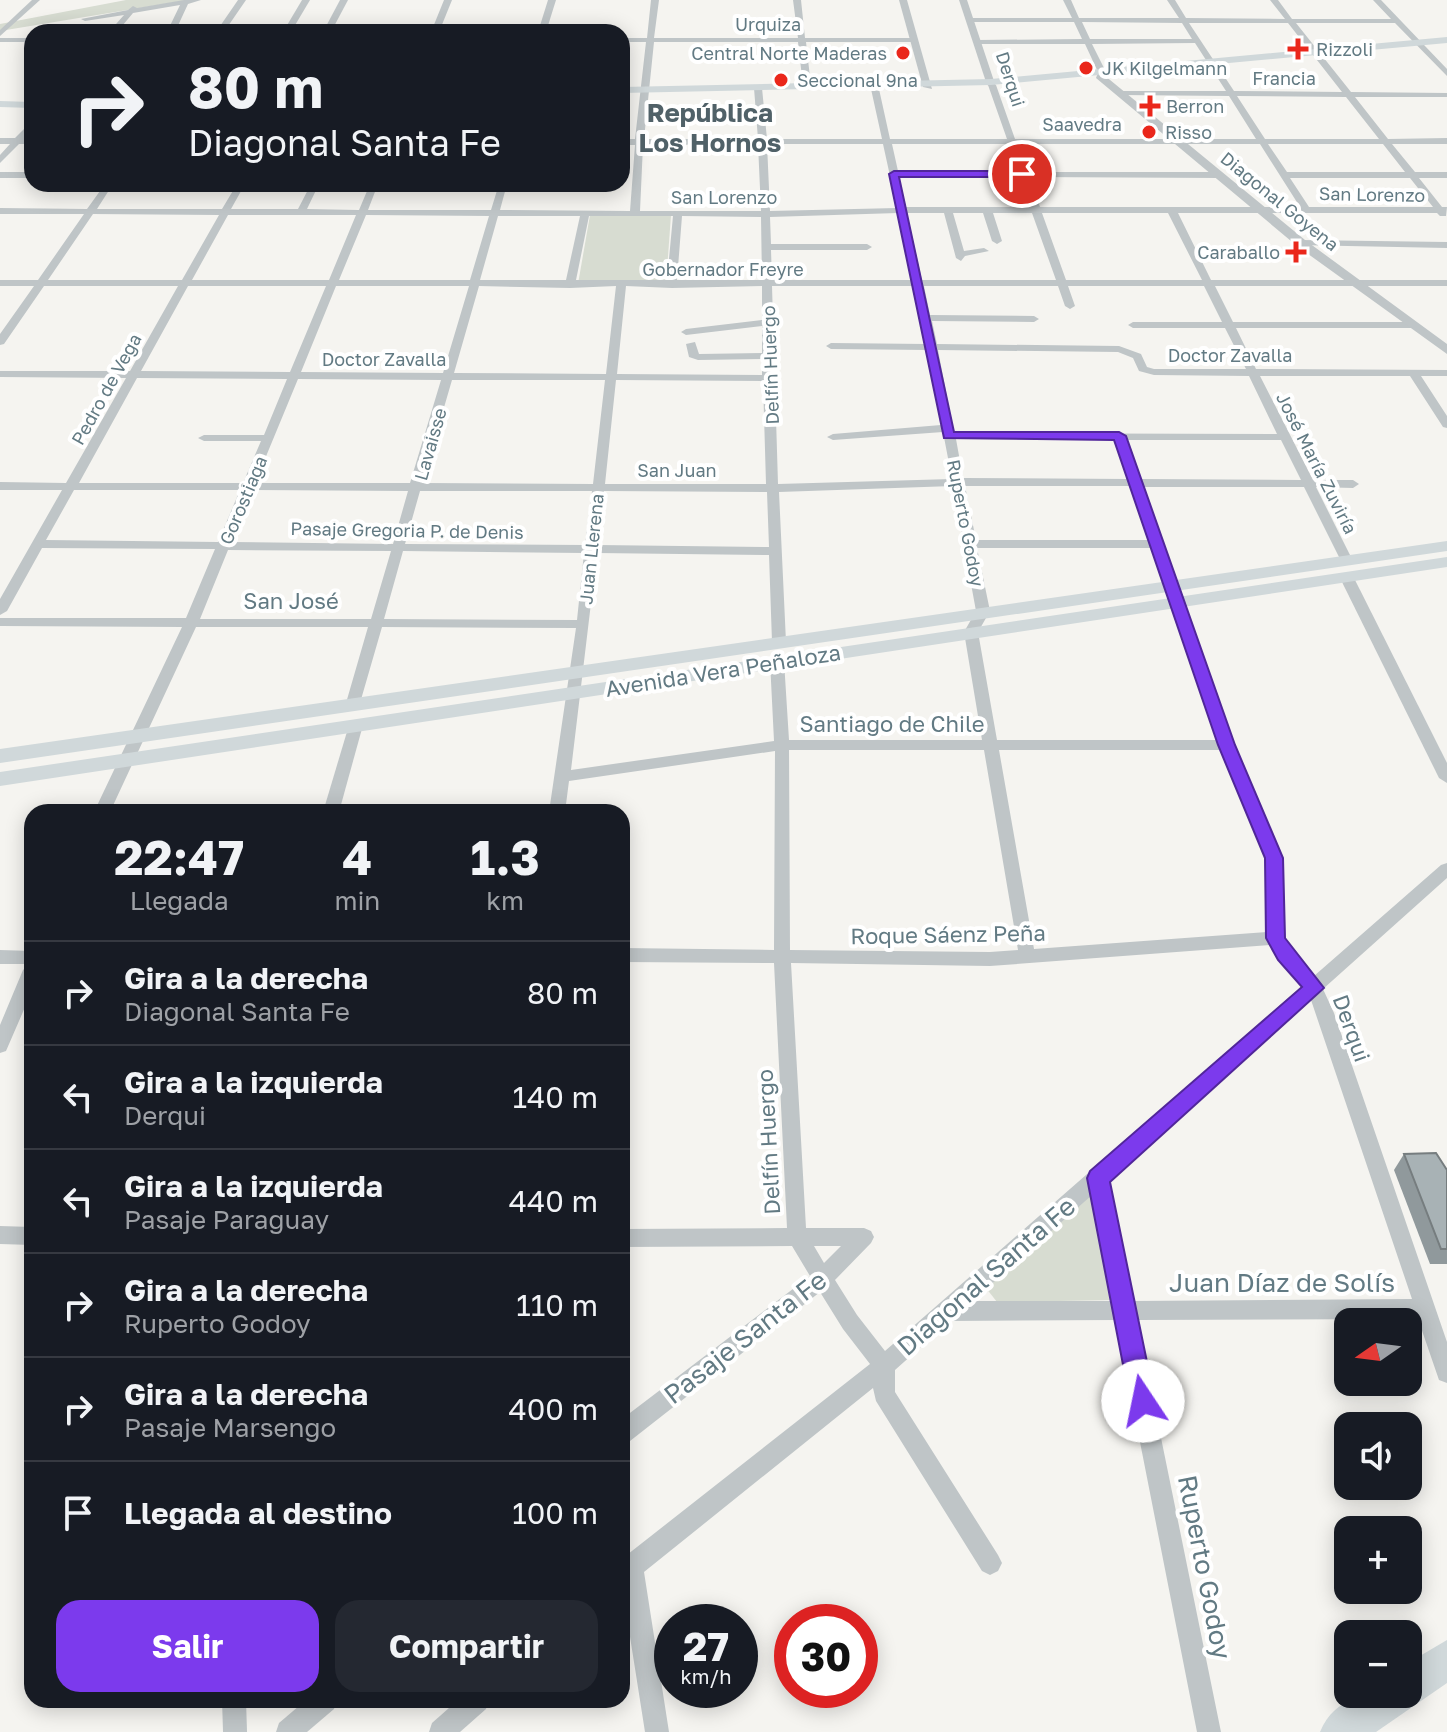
<!DOCTYPE html>
<html lang="es">
<head>
<meta charset="utf-8">
<style>
  body { margin:0; font-family:"Golos Text",sans-serif; background:#242831; color:#f1f3f6; height:100vh; display:flex; flex-direction:column; font-size:30px; white-space:nowrap }
  * { box-sizing:border-box; margin:0 }
  p { font-size:26px; color:#9ea1a6 }
  .icon { flex:none; width:44px; height:44px; fill:none; stroke:currentColor; stroke-width:2; stroke-linecap:round; stroke-linejoin:round }
  .map { position:relative; flex:1; overflow:hidden }
  .side { position:absolute; left:24px; top:804px; width:606px; height:904px; display:flex; flex-direction:column; background:#171b24; border-radius:24px; box-shadow:0 4px 20px #0003 }
  .side>* { flex:none }
  .top-card { position:absolute; left:24px; top:24px; width:606px; height:168px; border-radius:24px; box-shadow:0 4px 20px #0003; background:#171b24; color:#f1f3f6; overflow:hidden }
  .needle { width:52px; rotate:256deg }
  .buttons { position:absolute; left:1334px; top:1308px; display:grid; gap:16px }
  .buttons a { display:grid; place-items:center; width:88px; height:88px; border-radius:16px; background:#171b24; box-shadow:0 4px 20px #0003; font-size:40px }
  .speed { position:absolute; left:654px; top:1604px; display:flex; gap:16px; font-size:40px; font-weight:700; text-align:center }
  .speed>* { display:grid; place-content:center; width:104px; height:104px; border-radius:50%; background:#171b24; box-shadow:0 4px 20px #0003; line-height:1 }
  .speed small { font-size:20px; font-weight:400 }
  .speed .limit { border:12px solid #d22; background:#fff; color:#111 }
  .pin { position:absolute; display:grid; place-items:center; width:68px; height:68px; color:#fff; margin:-34px; border:4px solid #fff; border-radius:50%; box-shadow:0 2px 8px #0007 }
  .me { position:absolute; width:88px; margin:-44px; rotate:349deg; stroke-linejoin:round; filter:drop-shadow(0 0 6px #0008) }
  .turn { display:flex; align-items:center; gap:28px; height:168px; padding:0 32px; font-size:36px }
  .turn .icon { width:104px; height:104px; stroke-width:2.5 }
  .turn b { display:block; font-size:56px; line-height:68px }
  .eta { display:flex; justify-content:space-evenly; align-items:center; height:136px; text-align:center }
  .eta b { font-size:48px; font-weight:700; line-height:56px }
  .button { display:flex; gap:16px; margin-top:auto; padding:16px 32px }
  .button a { flex:1; height:92px; border-radius:24px; background:#7c3aed; color:#fff; font-size:32px; font-weight:700; line-height:92px; text-align:center }
  .button a+a { background:#242831; color:#f1f3f6 }
  ul { padding:0; list-style:none }
  li { display:flex; align-items:center; gap:24px; height:104px; padding:0 32px; border-top:2px solid #363941 }
  li div { flex:1 }
  li b { display:block; font-size:30px }
  li em { font-style:normal }
  .map>svg:first-child { display:block }
  .green { fill:#d7dcd1 }
  .lines { fill:none; stroke-linecap:round; stroke-linejoin:round }
  .minor { fill:#bfc5c7; fill-rule:evenodd }
  .tertiary { fill:#bfc5c7; fill-rule:evenodd }
  .secondary { fill:#d0d8da; fill-rule:evenodd }
  .primary { fill:#d0d8da; fill-rule:evenodd }
  .wall { fill:#90999c }
  .building { fill:#a8b2b5; stroke:#767d7f; stroke-width:2 }
  .route { fill:#7c3aed; stroke:#51269a; stroke-width:2 }
  .poi-dot { fill:#ea271b; stroke:#fff; stroke-width:3 }
  .labels { text-anchor:middle; dominant-baseline:central; stroke-width:8; stroke-linejoin:round; paint-order:stroke }
  .far-street-label { font-size:18px; fill:#627a83; stroke:#fff }
  .far-poi-label { font-size:18px; fill:#627a83; stroke:#fff; text-anchor:start }
  .street-label { font-size:22px; fill:#627a83; stroke:#fff }
  .far-district-label { font-size:26px; font-weight:bold; fill:#506168; stroke:#fff }
  .near-street-label { font-size:26px; fill:#627a83; stroke:#fff }
</style>
</head>
<body>
<div class="map">
<svg width="1447" height="1732" viewBox="0 0 1447 1732">
  <rect width="100%" height="100%" fill="#f5f4f0"/>
  <g class="green">
    <path d="M188,0L0,31V24L126,0Z"/>
    <path d="M590,215H671L666,284H578Z"/>
    <path d="M1095,1190L1116,1300L997,1302L986,1288Z"/>
  </g>
  <g class="lines">
    <g class="minor">
      <path d="M32,0H40L0,36V30Z"/>
      <path d="M184,0H201L188,4L175,32H167L180,5L133,13L117,32H109L124,15L85,21L81,19L128,10L133,6L137,8Z"/>
      <path d="M238,0H246L224,32H216Z"/>
      <path d="M302,0H310L291,32H283Z"/>
      <path d="M340,0H348L331,32H323Z"/>
      <path d="M444,0H452L439,32H431Z"/>
      <path d="M548,0H556L546,32H538Z"/>
      <path d="M651,0H659L654,38H798L793,0H801L805,38H914L918,40L914,42H806L811,86L807,88L803,86L798,42H654L644,139H758L754,88L758,86L762,88L767,139H882L871,89L875,87L879,89L890,139H1007L988,85L992,83L996,85L1015,139H1256L1229,96L1121,95L1117,93L1121,91H1226L1195,43L1092,44L1106,72L1102,74L1098,72L1085,44H978L974,42L978,40L1082,39L1074,22H971L967,20L971,18H1072L1063,0H1071L1079,18H1179L1167,0H1175L1186,18L1285,19L1270,0H1278L1292,19H1391L1373,0H1381L1447,69V76L1395,23H1296L1351,92L1447,93V97H1355L1388,139L1447,138V144H1392L1415,172H1447V178H1419L1442,207H1447L1446,216H1440L1437,213H1178L1211,280H1447V286H1215L1233,322H1412L1417,325L1412,328H1236L1256,369L1447,370V376H1421L1447,416V428L1443,427L1410,376H1260L1313,480H1353L1359,484L1353,488L1316,487L1353,561L1352,564H1342L1341,561L1304,487H1143L1234,745L1282,858L1283,938L1314,976L1441,865L1447,863V878L1323,989L1334,1013L1447,1342V1383L1439,1380L1418,1319L1137,1320L1221,1732H1197L1116,1320L950,1321L895,1370V1392L998,1555L1002,1563L998,1571L990,1575L982,1571L876,1401L873,1388L644,1572L669,1732H645L622,1586L623,1558L870,1364L843,1329L820,1292L630,1441L622,1444V1419L810,1276L792,1246L622,1247V1229L787,1228L774,963L622,962V948L774,950L775,751L569,781L565,812H549L576,628L382,627L360,703L353,708L346,703L368,627H196L110,812H94L182,627L0,626V618H186L215,549L42,548L7,611L0,615V599L62,490H0V482L66,483L126,378L0,377V371H130L178,286H44L4,344L0,345V334L34,286H0V280H38L84,214H0V208L87,209L105,184H113L97,209H222L237,184H245L231,209H298L311,184H319L307,209L359,210L370,184H378L368,210H491L499,184H507L500,210L630,211L635,145H622V139H635L646,42H622V38H647ZM1082,22L1182,23L1192,39H1090ZM1189,23H1288L1342,92L1234,91ZM1237,96L1346,97L1379,139H1265ZM758,144L761,211H640L643,145ZM767,144H883L897,208L770,211ZM892,144H1009L1018,172L898,171ZM1017,144H1260L1300,207H1040L1029,177L1219,178L1223,175L1219,172H1027ZM1268,144H1383L1405,172H1287ZM899,177H1020L1031,207H906ZM1290,178H1410L1433,207H1309ZM898,213L912,280H772L771,250H867L872,247L867,244H771L770,217ZM907,213H944L956,258L961,261L965,256L989,251L984,248L964,251L953,213H983L992,241L997,244L1002,241L993,213H1032L1056,280H922ZM1042,213H1168L1202,280H1066ZM93,214L219,215L182,280H48ZM228,215H356L329,280H192ZM366,215L489,216L470,280H339ZM498,216H580L566,280H480ZM589,216H673L667,280H576ZM682,216L761,217L762,280H677ZM188,286H326L290,372L141,371ZM336,286H469L443,373L301,372ZM479,286L570,288L616,286L606,374L454,373ZM626,286L672,288L762,286V320L686,329L681,332L686,335L762,326V353L699,354L695,342L686,344L689,357L698,360L762,359V375L617,374ZM772,286H914L926,344L831,343L826,346L831,349L927,350L941,425L833,434L827,437L833,440L943,432L952,479L778,484ZM924,286H1058L1065,306L1070,309L1075,306L1068,286H1204L1222,322H1133L1128,325L1133,328H1225L1246,369H1154L1147,367L1141,354L1119,346L937,344L932,321L1034,322L1039,319L1034,316L930,315ZM938,350L1118,352L1133,358L1139,371L1154,375L1249,376L1277,434L954,433ZM137,378L287,379L264,435H204L198,438L204,441H261L243,483H79ZM298,379L441,380L410,483H255ZM452,380H605L593,484L422,483ZM616,380L763,381L766,484H605ZM956,439L1115,440L1128,479L963,478ZM1126,440H1281L1301,480L1140,479ZM953,486L976,611L964,632L982,740H789L784,661L777,657L770,661L774,741L571,770L597,553L769,555L772,642L779,646L786,642L779,492ZM965,486H1131L1149,540H976ZM74,490H240L218,542L46,540ZM252,490L408,491L393,544L231,542ZM420,491H592L585,545L405,544ZM604,491L767,492L769,547L598,545ZM977,548H1152L1218,740H997L978,632L990,611ZM228,550L391,551L371,619H200ZM403,551L584,553L577,620L384,619ZM789,750H984L1018,950L990,952L790,950ZM999,750H1222L1266,858L1267,932L1034,949ZM1270,945L1279,960L1302,986L885,1351L857,1315L835,1280L871,1243L874,1237L871,1231L864,1228H806L791,963L990,966ZM1311,1000L1412,1299L1133,1301L1108,1180ZM1092,1195L1112,1301H972ZM814,1246H841L824,1263Z"/>
      <rect x="0" y="38" width="32" height="4"/>
      <path d="M32,121V129L24,138H32V144H19L0,163V155L10,144H0V138H15Z"/>
      <rect x="0" y="172" width="32" height="6"/>
      <path d="M1301,240L1447,242V248L1298,245L1296,243Z"/>
      <path d="M1347,574L1354,578L1447,763V783L1439,778L1340,578Z"/>
      <path d="M356,720L363,725L339,812H323L349,725Z"/>
      <path d="M0,950L32,951V991L6,1051L0,1053V1025L23,970L29,964H0Z"/>
      <path d="M0,1226L32,1227V1245L0,1244Z"/>
      <path d="M222,1700H246L247,1732H223Z"/>
      <path d="M306,1700H337L334,1709L307,1732H276L279,1723Z"/>
      <path d="M458,1700H489L486,1709L460,1732H429L432,1723Z"/>
    </g>
    <g class="tertiary">
      <path d="M899,0H907L932,89L923,87Z"/>
      <path d="M959,0H967L996,87L987,85Z"/>
      <path d="M1099,70H1105L1104,75L1305,240L1447,344V354L1297,246L1096,78Z"/>
    </g>
    <g class="secondary">
      <path d="M1447,37V43L991,85L622,93V87L991,79Z"/>
      <path d="M0,101L32,102V108L0,107Z"/>
      <path d="M1447,541V551L0,763V749Z"/>
      <path d="M1447,557V567L0,786V772Z"/>
    </g>
    <path class="primary" d="M1447,1640V1683L1376,1732H1320C1336,1693 1372,1694 1408,1694V1663Z"/>
  </g>
  <path class="wall" d="M1404,1154L1447,1170V1264H1430L1394,1170Z"/>
  <path class="building" d="M1436,1153L1447,1170V1249H1441L1404,1154Z"/>
  <path class="route" d="M894,171H1022L1027,174L1022,177H899L954,432H1119L1126,436L1235,745L1283,858L1285,938L1324,988L1110,1182L1155,1401L1151,1410L1143,1413L1134,1410L1130,1401L1087,1178L1090,1171L1302,987L1278,960L1266,938L1265,858L1218,745L1114,440L944,438L889,174Z"/>
  <g class="poi-dot">
    <path d="M1294 37h8v8h8v8h-8v8h-8v-8h-8v-8h8z"/>
    <circle cx="903" cy="53" r="8"/>
    <circle cx="1086" cy="68" r="8"/>
    <circle cx="781" cy="80" r="8"/>
    <path d="M1146 94h8v8h8v8h-8v8h-8v-8h-8v-8h8z"/>
    <circle cx="1149" cy="132" r="8"/>
    <path d="M1292 240h8v8h8v8h-8v8h-8v-8h-8v-8h8z"/>
  </g>
  <g class="labels">
    <g class="far-street-label">
      <text x="768" y="24">Urquiza</text>
      <text x="1284" y="78">Francia</text>
      <text transform="translate(1011 79) rotate(72)">Derqui</text>
      <text x="1082" y="124">Saavedra</text>
      <text transform="translate(1372 194) rotate(1)">San Lorenzo</text>
      <text x="724" y="197">San Lorenzo</text>
      <text transform="translate(1280 201) rotate(39)">Diagonal Goyena</text>
      <text x="723" y="269">Gobernador Freyre</text>
      <text x="1230" y="355">Doctor Zavalla</text>
      <text x="384" y="359">Doctor Zavalla</text>
      <text transform="translate(770 365) rotate(-92)">Delfín Huergo</text>
      <text transform="translate(106 389) rotate(-61)">Pedro de Vega</text>
      <text transform="translate(430 444) rotate(-74)">Lavaisse</text>
      <text transform="translate(1317 463) rotate(63)">José María Zuviría</text>
      <text x="677" y="470">San Juan</text>
      <text transform="translate(243 500) rotate(-67)">Gorostiaga</text>
      <text transform="translate(966 523) rotate(79)">Ruperto Godoy</text>
      <text transform="translate(407 530) rotate(1)">Pasaje Gregoria P. de Denis</text>
      <text transform="translate(591 549) rotate(-84)">Juan Llerena</text>
    </g>
    <g class="far-poi-label">
      <text x="1316" y="49">Rizzoli</text>
      <text x="887" y="53" text-anchor="end">Central Norte Maderas</text>
      <text x="1102" y="68">JK Kilgelmann</text>
      <text x="797" y="80">Seccional 9na</text>
      <text x="1166" y="106">Berron</text>
      <text x="1165" y="132">Risso</text>
      <text x="1280" y="252" text-anchor="end">Caraballo</text>
    </g>
    <g class="street-label">
      <text x="291" y="600">San José</text>
      <text transform="translate(723 670) rotate(-9)">Avenida Vera Peñaloza</text>
      <text x="892" y="723">Santiago de Chile</text>
      <text transform="translate(948 934) rotate(-1)">Roque Sáenz Peña</text>
      <text transform="translate(1352 1028) rotate(70)">Derqui</text>
      <text transform="translate(768 1142) rotate(-93)">Delfín Huergo</text>
    </g>
    <g class="far-district-label">
      <text x="710" y="112">República<tspan x="710" dy="30">Los Hornos</tspan></text>
    </g>
    <g class="near-street-label">
      <text transform="translate(986 1276) rotate(-41)">Diagonal Santa Fe</text>
      <text x="1282" y="1282">Juan Díaz de Solís</text>
      <text transform="translate(745 1337) rotate(-38)">Pasaje Santa Fe</text>
      <text transform="translate(1205 1567) rotate(79)">Ruperto Godoy</text>
    </g>
  </g>
</svg>
<div class="buttons">
<a><svg class="needle" viewBox="-14 -14 28 28"><path d="M0-13l5 13h-10z" fill="#e53935"/><path d="M0 13l5-13h-10z" fill="#9ea1a6"/></svg></a>
<a><svg class="icon" aria-label="sound" viewBox="0 0 24 24"><path d="M4 9h4l5-4v14l-5-4H4zM17 9q2 3 0 6"/></svg></a>
<a>+</a>
<a>−</a>
</div>
<div class="speed"><div>27<small>km/h</small></div><div class="limit">30</div></div>
<div class="pin" style="left:1022px;top:174px;background:#d93025"><svg class="icon" aria-label="arrive" viewBox="0 0 24 24"><path d="M6 21V4h12l-3 4 3 4H6"/></svg></div>
<svg class="me" style="left:1143px;top:1401px" viewBox="-20 -20 40 40"><circle r="19" fill="#fff"/><path d="M0-13L10 11 0 6-10 11z" fill="#7c3aed"/></svg>
<div class="top-card">
<div class="turn"><svg class="icon" aria-label="right" viewBox="0 0 24 24"><path d="M7 20v-9h11M14 6l5 5-5 5"/></svg><div><b>80 m</b>Diagonal Santa Fe</div></div>
</div>
<section class="side">
<div class="eta">
<div><b>22:47</b><p>Llegada</p></div>
<div><b>4</b><p>min</p></div>
<div><b>1.3</b><p>km</p></div>
</div>
<ul>
<li><svg class="icon" aria-label="right" viewBox="0 0 24 24"><path d="M7 20v-9h11M14 6l5 5-5 5"/></svg><div><b>Gira a la derecha</b><p>Diagonal Santa Fe</p></div><em>80 m</em></li>
<li><svg class="icon" aria-label="left" viewBox="0 0 24 24"><path d="M17 20v-9H6M10 6l-5 5 5 5"/></svg><div><b>Gira a la izquierda</b><p>Derqui</p></div><em>140 m</em></li>
<li><svg class="icon" aria-label="left" viewBox="0 0 24 24"><path d="M17 20v-9H6M10 6l-5 5 5 5"/></svg><div><b>Gira a la izquierda</b><p>Pasaje Paraguay</p></div><em>440 m</em></li>
<li><svg class="icon" aria-label="right" viewBox="0 0 24 24"><path d="M7 20v-9h11M14 6l5 5-5 5"/></svg><div><b>Gira a la derecha</b><p>Ruperto Godoy</p></div><em>110 m</em></li>
<li><svg class="icon" aria-label="right" viewBox="0 0 24 24"><path d="M7 20v-9h11M14 6l5 5-5 5"/></svg><div><b>Gira a la derecha</b><p>Pasaje Marsengo</p></div><em>400 m</em></li>
<li><svg class="icon" aria-label="arrive" viewBox="0 0 24 24"><path d="M6 21V4h12l-3 4 3 4H6"/></svg><div><b>Llegada al destino</b></div><em>100 m</em></li>
</ul>
<div class="button"><a>Salir</a><a>Compartir</a></div>
</section>
</div>
</body>
</html>
